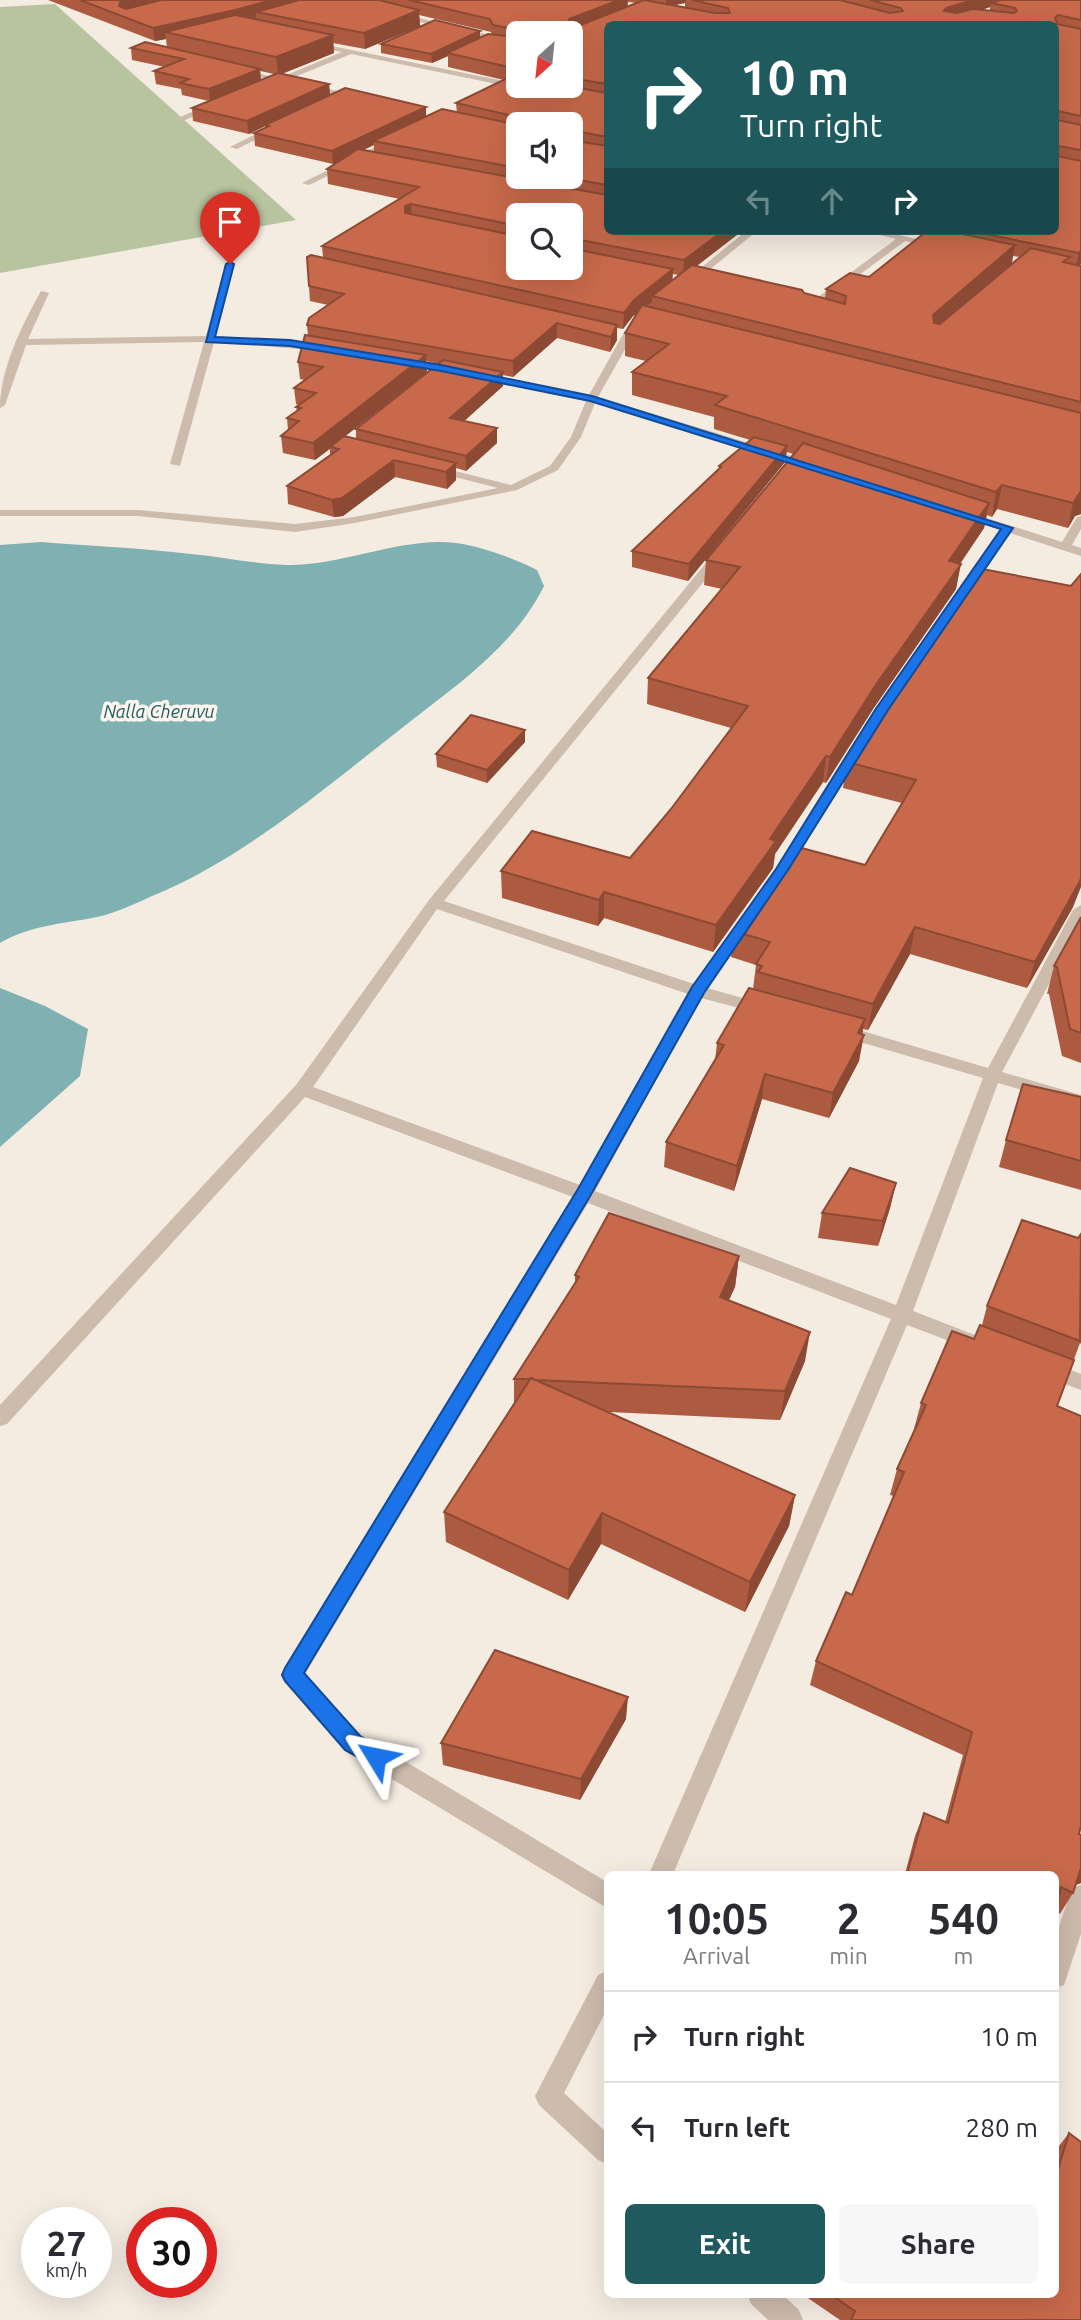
<!DOCTYPE html>
<html lang="en">
<head>
<meta charset="utf-8">
<style>
  body { margin:0; font-family:Ubuntu,sans-serif; background:#f7f7f7; color:#2b2b33; height:100vh; display:flex; flex-direction:column; font-size:26px; white-space:nowrap }
  * { box-sizing:border-box; margin:0 }
  p { font-size:23px; color:#7c7c81 }
  .icon { flex:none; width:38px; height:38px; fill:none; stroke:currentColor; stroke-width:2; stroke-linecap:round; stroke-linejoin:round }
  .map { position:relative; flex:1; overflow:hidden }
  .side { position:absolute; left:604px; top:1871px; width:455px; height:427px; display:flex; flex-direction:column; background:#fff; border-radius:10px; box-shadow:0 7px 28px #0002 }
  .side>* { flex:none }
  .guide { position:absolute; left:604px; top:21px; width:455px; height:214px; border-radius:10px; box-shadow:0 7px 28px #0002; background:#1f5a5e; color:#fff; overflow:hidden }
  .needle { width:46px; rotate:207deg }
  .tools { position:absolute; left:506px; top:21px; display:grid; gap:14px }
  .tools a { display:grid; place-items:center; width:77px; height:77px; border-radius:10px; background:#fff; box-shadow:0 7px 28px #0002; font-size:35px }
  .speed { position:absolute; left:21px; top:2207px; display:flex; gap:14px; font-size:35px; font-weight:700; text-align:center }
  .speed>* { display:grid; place-content:center; width:91px; height:91px; border-radius:50%; background:#fff; box-shadow:0 7px 28px #0002; line-height:1 }
  .speed small { font-size:18px; font-weight:400 }
  .speed .limit { border:10px solid #d22; background:#fff; color:#111 }
  .pin { position:absolute; display:grid; place-items:center; width:60px; height:60px; color:#fff; margin:-72px -30px; border-radius:50% 50% 50% 0; rotate:-45deg; box-shadow:0 0 7px #0007 }
  .pin .icon { rotate:45deg }
  .me { position:absolute; width:77px; margin:-38px; rotate:305deg; stroke-linejoin:round; filter:drop-shadow(0 0 5px #0008) }
  .turn { display:flex; align-items:center; gap:24px; height:147px; padding:0 21px; font-size:32px }
  .turn .icon { width:91px; height:91px; stroke-width:2.5 }
  .turn b { display:block; font-size:49px; line-height:60px }
  .lanes { display:flex; align-items:center; height:66px; padding:0 21px; background:#0003; justify-content:center; gap:35px; direction:ltr }
  .lanes .off { opacity:.35 }
  .eta { display:flex; justify-content:space-evenly; align-items:center; height:119px; text-align:center }
  .eta b { font-size:42px; font-weight:700; line-height:49px }
  .action { display:flex; gap:14px; margin-top:auto; padding:14px 21px }
  .action a { flex:1; height:80px; border-radius:10px; background:#1f5a5e; color:#fff; font-size:28px; font-weight:700; line-height:80px; text-align:center }
  .action a+a { background:#f7f7f7; color:#2b2b33 }
  ul { padding:0; list-style:none }
  li { display:flex; align-items:center; gap:21px; height:91px; padding:0 21px; border-top:2px solid #e1e1e2 }
  li div { flex:1 }
  li b { display:block; font-size:26px }
  li em { font-style:normal }
  .map>svg:first-child { display:block }
  .green { fill:#b8c4a0 }
  .water { fill:#7fb0b2 }
  .lines { fill:none; stroke-linecap:round; stroke-linejoin:round }
  .minor { fill:#cdbbac; fill-rule:evenodd }
  .wall { fill:#ac5a40; fill-rule:evenodd }
  .shaded-wall { fill:#8c4a34 }
  .building { fill:#c8694b; stroke:#8c4a34; stroke-width:2 }
  .route { fill:#1a73e8; stroke:#114b97; stroke-width:2 }
  .labels { text-anchor:middle; dominant-baseline:central; stroke-width:7; stroke-linejoin:round; paint-order:stroke }
  .far-water-label { font-size:18px; font-style:italic; fill:#1f5a5e; stroke:#fbf5ee }
</style>
</head>
<body>
<div class="map">
<svg width="1081" height="2320" viewBox="0 0 1081 2320">
  <rect width="100%" height="100%" fill="#f4ebe1"/>
  <path class="green" d="M55,4L296,220L0,273V7Z"/>
  <g class="water">
    <path d="M41,542C91,546 141,548 191,554C223,557 254,564 287,565C341,566 404,536 456,543C484,547 512,558 537,570L544,586C515,645 458,684 407,724C327,786 250,854 157,894C138,902 117,913 97,917C62,924 31,925 0,943V545Z"/>
    <path d="M0,988L45,1006L88,1029L80,1076L0,1147Z"/>
  </g>
  <g class="lines">
    <g class="minor">
      <path d="M398,13L490,35L491,43L470,51V47L483,42V38L396,16Z"/>
      <path d="M312,42L518,84L525,87L521,89L351,54L287,80L360,96L357,100L234,71L238,69L279,78L342,52L309,46Z"/>
      <path d="M210,104L217,106L183,121L176,119Z"/>
      <path d="M272,126L279,128L237,149L230,147Z"/>
      <path d="M391,139L398,141L309,185L302,183Z"/>
      <path d="M746,231H757L692,284H686V280Z"/>
      <path d="M864,231H882L942,245L937,248L905,241L808,313H802V309L896,239Z"/>
      <path d="M230,261L235,264L216,336L287,340L329,348L324,351L214,342L180,466L170,464L204,342L26,345L5,405L0,408C0,369 22,325 41,291L49,293L28,339L206,336L225,264Z"/>
      <path d="M639,317L644,320L632,337L598,397L815,463V467H807L595,403L581,437L558,470L517,490L355,523L295,532L138,516H0V510H138L295,524L355,517L498,488L431,471V467L435,466L511,485L550,466L571,437L586,401L480,379L475,376L476,374L589,395L622,336Z"/>
      <path d="M403,358L441,365L446,368L441,371L399,363V359Z"/>
      <path d="M960,512H968L1062,542L1077,517L1081,516V529L1072,545L1081,548V556L1010,533L970,590H962L960,587L1000,530L960,516Z"/>
      <path d="M719,551L725,555L723,558L444,901L694,984L742,917H752L755,920L707,988L768,1005L770,1009L762,1014L701,998L595,1191L896,1305L983,1078L836,1035L834,1031L842,1025L988,1068L1073,910L1081,905V924L1002,1072L1081,1095V1107L998,1083L913,1311L980,1337L983,1342L980,1347L973,1350L907,1325L673,1874H649L891,1319L588,1203L305,1674L361,1735L607,1882V1908L345,1751L284,1682L281,1675L573,1197L305,1097L7,1424L0,1426V1405L296,1085L429,900L715,552ZM437,909L688,994L580,1185L313,1087Z"/>
      <path d="M858,743L865,747L791,866L784,871L779,869L777,866L851,747Z"/>
      <path d="M1045,1360L1081,1374V1390L1038,1374L1035,1368L1038,1362Z"/>
      <path d="M1081,1885V1934L1064,1985L1055,1988V1938L1072,1888Z"/>
      <path d="M607,1971V2009L564,2093L607,2133V2164L598,2160L539,2105L535,2096L598,1975Z"/>
      <path d="M747,2294H782L799,2310L803,2320H768L751,2304Z"/>
    </g>
  </g>
  <g class="wall">
    <path d="M48,0H1081V264L1079,266H1081V514L1075,516L1068,528L997,509L992,517L987,515L984,528L960,564L956,589L873,709L826,783L823,782L775,854L773,868L713,952L604,918L598,926L502,898L501,871L630,858L671,809L731,728L647,704L648,678L722,589L704,585L706,560L793,454L787,452L785,462L688,581L632,567V551L719,469V466L750,440L714,429V417L632,395V372L646,361L625,356V333L638,313L633,316L623,329L617,328V340L610,352L557,338L513,377L503,375V386L464,421L497,443L466,471L456,468V480L447,489L395,477L343,516L334,517L288,504L287,486L330,455V449L315,460L283,453L281,436L288,430L287,418L297,411L296,407L299,405L296,404L294,388L305,380L300,379L298,362L308,336L307,325L328,305L310,301L307,257H323L322,246L400,199L328,184L327,169L340,161L333,164L255,146L254,133L265,128V126L249,134L193,121L192,108L209,101L182,95L181,89L156,84L154,71L165,67L132,60L131,48H167L166,39L155,41ZM628,2L637,3L627,7ZM685,3V8L674,5ZM990,7V11L981,10ZM419,15L491,32L492,35L480,38L381,44V53L432,63L448,56V67L504,80L456,103L457,113L426,117V107L330,95L329,84L282,74L334,53L333,43L365,49L420,26ZM607,24H1055V231H913L924,234L869,277L826,289L825,299L697,266L742,231H607ZM518,33H570V86H518ZM260,71L274,74L261,80ZM518,124H570V177H518ZM374,145V152L363,150ZM518,215H570V268H518ZM1013,256L1020,257L1012,264ZM673,274L678,275L672,280ZM426,361L438,364L356,429V439L345,436L427,372Z"/>
    <path d="M1071,586L1073,907L1027,988L910,954L868,1030L863,1029L859,1061L829,1118L762,1099L734,1191L664,1167L666,1142L715,1060L717,1043L753,989L756,965L731,957L734,931L865,865L902,803L843,788L847,762Z"/>
    <path d="M525,730V742L487,783L437,767L436,754Z"/>
    <path d="M1081,917V1063L1062,1056L1049,994H1047L1054,966Z"/>
    <path d="M1081,1097V1190L999,1167L1006,1140Z"/>
    <path d="M896,1183L890,1208L878,1246L818,1238L822,1213Z"/>
    <path d="M1081,1234V1344L1080,1343L1057,1406L1079,1834L1081,1835V1883L1075,1885L1073,1893L1060,1914L1055,1911V1874H905L915,1836L924,1813L945,1822L963,1755L810,1685L816,1661L852,1595L894,1496L890,1495L897,1469L915,1430L914,1429L921,1403L974,1339L982,1325L987,1306L1078,1238Z"/>
    <path d="M739,1256L735,1287L729,1300L805,1361L780,1420L609,1412L795,1495L789,1526L745,1612L601,1544L568,1600L446,1542L444,1512L514,1403V1379L575,1283V1275Z"/>
    <path d="M626,1719L580,1800L443,1765L441,1743Z"/>
    <path d="M1069,2133L1081,2320H840L802,2294H1055V2153L1056,2150Z"/>
  </g>
  <g class="shaded-wall">
    <path d="M130,0H180L120,15L119,6L120,2Z"/>
    <path d="M272,0H320L256,12V18L236,23L165,32L166,39L155,41L153,28Z"/>
    <path d="M619,0H628L627,10L569,33L567,27L569,19Z"/>
    <path d="M666,0H686L685,3L666,7Z"/>
    <path d="M973,0H1005L991,3L990,7L944,22V11L946,8Z"/>
    <path d="M419,10L420,26L365,49L364,33Z"/>
    <path d="M480,31V40L447,53L448,56L432,63L431,54Z"/>
    <path d="M333,35L334,53L278,75L276,57Z"/>
    <path d="M260,69L261,82L210,101L209,89Z"/>
    <path d="M329,84L330,97L265,125V126L249,134L247,121Z"/>
    <path d="M426,107V120L373,141L374,145L333,164L332,151Z"/>
    <path d="M411,204L412,219L406,221L405,206Z"/>
    <path d="M723,231H742L683,276L684,260Z"/>
    <path d="M1015,245L1011,266L929,337L933,315Z"/>
    <path d="M1081,251V264L1075,269L1079,253Z"/>
    <path d="M673,269L672,285L652,296V302L633,316L623,329L624,313L634,300Z"/>
    <path d="M557,323V338L513,377V361Z"/>
    <path d="M617,325V340L610,352L611,337Z"/>
    <path d="M426,355L427,372L315,460L313,443Z"/>
    <path d="M503,372V386L451,433L450,418Z"/>
    <path d="M497,428V443L466,471V456Z"/>
    <path d="M787,446L785,462L688,581L689,564Z"/>
    <path d="M394,460L395,477L343,516L334,517L332,500Z"/>
    <path d="M456,463V480L447,489L446,472Z"/>
    <path d="M1002,485L997,509L992,517L996,492Z"/>
    <path d="M1081,491V514L1075,516L1068,528L1073,503Z"/>
    <path d="M989,503L984,528L944,587L949,561Z"/>
    <path d="M961,564L956,589L873,709L826,783L830,757L877,683Z"/>
    <path d="M525,730V742L487,783V770Z"/>
    <path d="M826,756L823,782L775,854L773,868L713,952L716,925L770,839Z"/>
    <path d="M1081,878V887L1073,907L1027,988L1035,962Z"/>
    <path d="M604,892V918L598,926L599,900Z"/>
    <path d="M915,927L910,954L868,1030L873,1004Z"/>
    <path d="M865,1019L861,1040L864,1035L859,1061L829,1118L833,1093L858,1033Z"/>
    <path d="M765,1074L762,1099L734,1191L737,1166Z"/>
    <path d="M896,1183L890,1208L878,1246L883,1221Z"/>
    <path d="M739,1256L735,1287L716,1327L720,1297Z"/>
    <path d="M810,1332L805,1361L780,1420L785,1391Z"/>
    <path d="M795,1495L789,1526L745,1612L750,1582Z"/>
    <path d="M602,1513L601,1544L568,1600L569,1570Z"/>
    <path d="M628,1697L626,1719L580,1800L581,1779Z"/>
    <path d="M1081,1867V1883L1070,1887Z"/>
  </g>
  <g class="building">
    <path d="M80,0H130L120,2L119,6L126,9L161,0H272L235,10L153,28Z"/>
    <path d="M299,0H379L419,10L364,33L256,12Z"/>
    <path d="M409,0H619L569,19L567,27L571,29L644,0L715,13H730L728,8L692,0H840L890,13L903,11L901,8L870,0H973L946,8L944,11L957,13L973,9L1014,13L1017,11L1015,8L991,3L1001,0H1081V20L1058,15L1055,18L1057,24L1081,29V116L1058,111L1055,114V24H607V84L570,78V33H520V30L493,25L490,19Z"/>
    <path d="M235,15L333,35L276,57L165,32Z"/>
    <path d="M435,20L480,31L431,54L381,44Z"/>
    <path d="M488,34L518,37V69L447,53Z"/>
    <path d="M145,42L260,69L209,89L180,83L189,79L154,71L184,59L131,48Z"/>
    <path d="M278,73L329,84L247,121L192,108Z"/>
    <path d="M512,76L518,77V86H569L607,93V137L570,130V124H519L518,117L456,103Z"/>
    <path d="M345,88L426,107L332,151L254,133L269,126L265,125Z"/>
    <path d="M442,109L518,125V168L373,141Z"/>
    <path d="M1055,114L1057,120L1081,125V150L1058,146L1055,148Z"/>
    <path d="M570,140L607,146V185L562,177H570Z"/>
    <path d="M1055,148L1057,156L1081,161V251L1079,253L971,231H1055Z"/>
    <path d="M358,149L607,195V231H723L684,260L570,238V215H518V226L411,204L405,206V213L518,236V268H570V248L673,269L634,300L624,313L322,246L419,187L327,169Z"/>
    <path d="M927,231H948L1015,245L933,315L934,323L940,324L1031,248L1070,257L1063,262L1081,266V402L652,296L692,265L802,290L804,293L845,304L846,296L826,289L850,273L869,277Z"/>
    <path d="M311,255L617,325L611,337L557,323L513,361L307,325L309,318L344,294L309,286L307,257Z"/>
    <path d="M642,305L1081,413V491L1073,503L1002,485L996,492L715,405L727,396L632,372L669,344L625,333Z"/>
    <path d="M305,335L426,355L313,443L281,436L299,421L287,418L301,408L296,407L316,393L294,388L323,367L298,362Z"/>
    <path d="M443,360L503,372L450,418L497,428L466,456L356,429Z"/>
    <path d="M344,436L456,463L446,472L394,460L342,498L332,500L287,486L339,449L330,447Z"/>
    <path d="M754,437L787,446L689,564L632,551L721,467L719,466Z"/>
    <path d="M803,443L989,503L949,561L961,564L877,683L830,757L826,756L770,839L776,841L716,925L604,892L599,900L501,871L532,831L630,858L671,809L748,706L648,678L740,567L706,560Z"/>
    <path d="M977,568L1071,586L1081,574V878L1080,881L1035,962L915,927L873,1004L758,972L762,966L756,964L770,942L734,931L794,846L865,865L916,780L847,762L895,686Z"/>
    <path d="M471,715L525,730L487,770L436,754Z"/>
    <path d="M1081,917V1033L1070,1029L1057,967L1054,966Z"/>
    <path d="M749,988L865,1019L858,1033L864,1035L833,1093L765,1074L737,1166L666,1142L724,1045L717,1043Z"/>
    <path d="M1023,1084L1081,1097V1161L1006,1140Z"/>
    <path d="M850,1168L896,1183L883,1221L822,1213Z"/>
    <path d="M609,1213L739,1256L720,1297L810,1332L785,1391L535,1380L531,1378L530,1379H514L579,1277L575,1275Z"/>
    <path d="M1022,1220L1078,1238L1081,1234L1080,1341L987,1306Z"/>
    <path d="M980,1325L1074,1360L1057,1406L1081,1416V1826L1079,1834L1081,1835V1868L1073,1893L1061,1887L1055,1912V1874H907L924,1813L948,1823L972,1732L816,1661L846,1592L852,1595L904,1472L897,1469L926,1405L921,1403L952,1331L974,1339Z"/>
    <path d="M531,1378L795,1495L750,1582L602,1513L569,1570L444,1512Z"/>
    <path d="M495,1650L628,1697L581,1779L441,1743Z"/>
    <path d="M1069,2133L1081,2142V2320H851L855,2311L830,2294H1055V2179Z"/>
  </g>
  <path class="route" d="M230,262L234,264L215,337L290,340L441,365L592,396L1013,528L888,710L788,870L704,993L589,1198L304,1673L360,1736L383,1750L386,1757L383,1764L376,1767L345,1750L285,1681L282,1675L285,1668L578,1189L692,987L776,869L875,710L1001,529L590,401L441,371L290,346L206,342L226,264Z"/>
  <g class="labels">
    <g class="far-water-label">
      <text x="159" y="711">Nalla Cheruvu</text>
    </g>
  </g>
</svg>
<div class="tools">
<a><svg class="needle" viewBox="-14 -14 28 28"><path d="M0-13l5 13h-10z" fill="#e53935"/><path d="M0 13l5-13h-10z" fill="#7c7c81"/></svg></a>
<a><svg class="icon" aria-label="sound" viewBox="0 0 24 24"><path d="M4 9h4l5-4v14l-5-4H4zM17 9q2 3 0 6"/></svg></a>
<a><svg class="icon" aria-label="search" viewBox="0 0 24 24"><circle cx="10" cy="10" r="6"/><path d="M15 15l6 6"/></svg></a>
</div>
<div class="speed"><div>27<small>km/h</small></div><div class="limit">30</div></div>
<div class="pin" style="left:230px;top:264px;background:#d93025"><svg class="icon" aria-label="arrive" viewBox="0 0 24 24"><path d="M6 21V4h12l-3 4 3 4H6"/></svg></div>
<svg class="me" style="left:376px;top:1757px" viewBox="-20 -20 40 40"><path d="M0-17L14 15 0 8-14 15z" fill="#1a73e8" stroke="#fff" stroke-width="4"/></svg>
<div class="guide">
<div class="turn"><svg class="icon" aria-label="right" viewBox="0 0 24 24"><path d="M7 20v-9h11M14 6l5 5-5 5"/></svg><div><b>10 m</b>Turn right</div></div>
<div class="lanes"><svg class="icon off" aria-label="left" viewBox="0 0 24 24"><path d="M17 20v-9H6M10 6l-5 5 5 5"/></svg><svg class="icon off" aria-label="ahead" viewBox="0 0 24 24"><path d="M12 20V5M6 11l6-6 6 6"/></svg><svg class="icon" aria-label="right" viewBox="0 0 24 24"><path d="M7 20v-9h11M14 6l5 5-5 5"/></svg></div>
</div>
<section class="side">
<div class="eta">
<div><b>10:05</b><p>Arrival</p></div>
<div><b>2</b><p>min</p></div>
<div><b>540</b><p>m</p></div>
</div>
<ul>
<li><svg class="icon" aria-label="right" viewBox="0 0 24 24"><path d="M7 20v-9h11M14 6l5 5-5 5"/></svg><div><b>Turn right</b></div><em>10 m</em></li>
<li><svg class="icon" aria-label="left" viewBox="0 0 24 24"><path d="M17 20v-9H6M10 6l-5 5 5 5"/></svg><div><b>Turn left</b></div><em>280 m</em></li>
</ul>
<div class="action"><a>Exit</a><a>Share</a></div>
</section>
</div>
</body>
</html>
